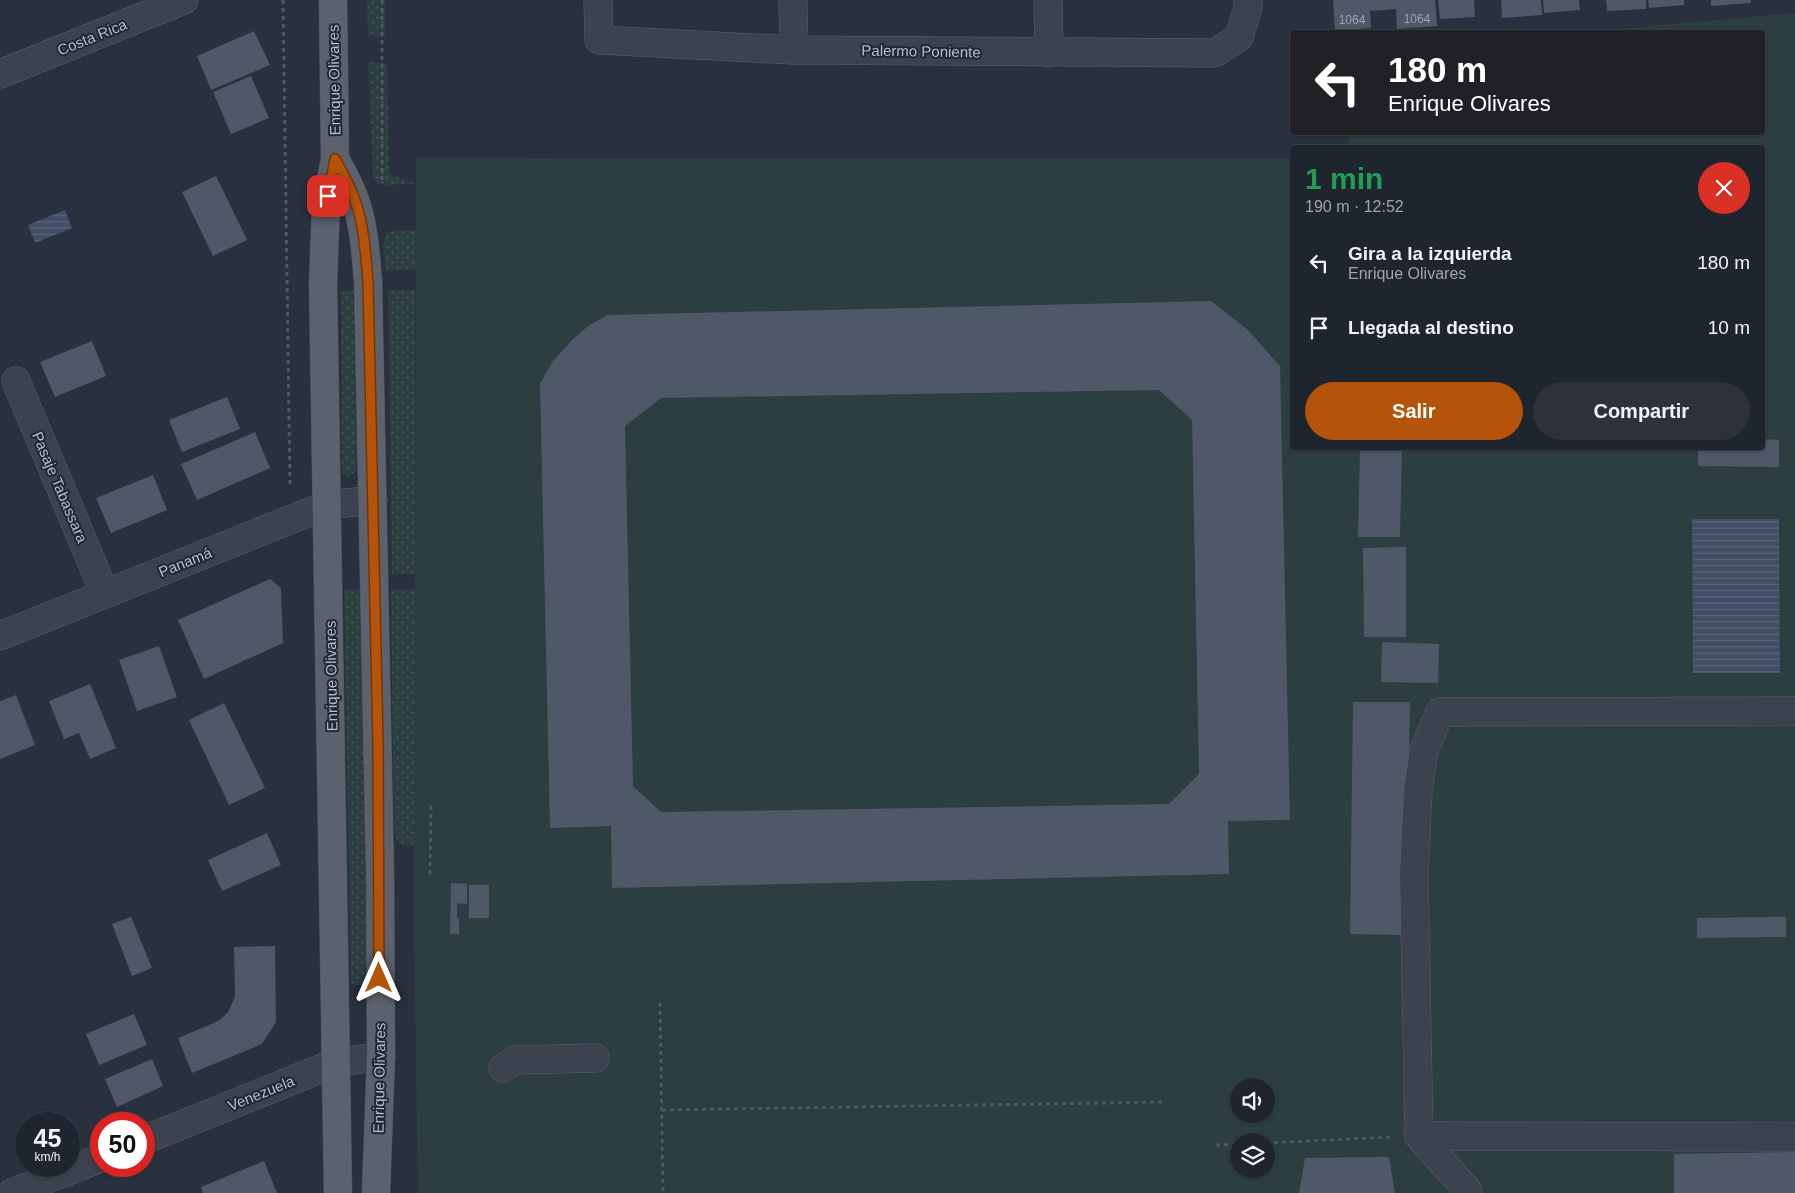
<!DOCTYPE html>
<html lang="es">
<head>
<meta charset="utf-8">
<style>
  body { margin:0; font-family:Arial,sans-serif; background:#2c313a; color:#f1f3f6; height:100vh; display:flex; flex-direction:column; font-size:19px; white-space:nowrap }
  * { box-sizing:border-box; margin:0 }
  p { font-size:16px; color:#a1a5aa }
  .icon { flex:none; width:28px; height:28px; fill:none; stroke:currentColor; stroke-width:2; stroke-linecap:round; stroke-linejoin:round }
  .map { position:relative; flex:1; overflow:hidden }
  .details { position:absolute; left:1290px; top:145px; width:475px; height:305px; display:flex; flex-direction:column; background:#1f252e; border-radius:5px; box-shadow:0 1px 4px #0004,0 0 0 1px #3c424a }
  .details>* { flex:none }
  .top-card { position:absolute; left:1290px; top:30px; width:475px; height:105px; border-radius:5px; box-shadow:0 1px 4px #0004,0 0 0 1px #3c424a; background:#202124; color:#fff; overflow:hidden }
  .tools { position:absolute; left:1230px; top:1078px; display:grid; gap:10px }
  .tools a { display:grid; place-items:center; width:45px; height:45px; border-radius:50%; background:#1f252e; box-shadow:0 1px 4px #0004,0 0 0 1px #3c424a; font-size:25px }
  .speed { position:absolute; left:15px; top:1112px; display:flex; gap:10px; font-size:25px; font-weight:700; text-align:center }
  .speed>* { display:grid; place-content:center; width:65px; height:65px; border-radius:50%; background:#1f252e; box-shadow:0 1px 4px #0004,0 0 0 1px #3c424a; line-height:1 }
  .speed small { font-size:12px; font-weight:400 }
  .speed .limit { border:8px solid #d22; background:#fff; color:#111 }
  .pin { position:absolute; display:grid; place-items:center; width:42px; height:42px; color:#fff; margin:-21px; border-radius:10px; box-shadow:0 2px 8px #0006 }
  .me { position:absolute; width:55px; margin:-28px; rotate:0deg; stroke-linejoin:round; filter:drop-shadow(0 0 4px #0008) }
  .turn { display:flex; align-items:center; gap:18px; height:105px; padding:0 15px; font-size:22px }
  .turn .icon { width:65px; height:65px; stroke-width:2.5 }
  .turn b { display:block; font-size:35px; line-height:42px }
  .round { display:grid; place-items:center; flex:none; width:52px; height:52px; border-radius:26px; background:#2c313a }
  .headline { display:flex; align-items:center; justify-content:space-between; height:85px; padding:0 15px }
  h1 { font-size:30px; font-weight:800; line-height:38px; color:#1e9e55 }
  .cta { display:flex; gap:10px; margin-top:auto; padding:10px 15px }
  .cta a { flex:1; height:58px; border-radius:30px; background:#b45309; color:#fff; font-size:20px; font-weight:800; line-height:58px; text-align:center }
  .cta a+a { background:#2c313a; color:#f1f3f6 }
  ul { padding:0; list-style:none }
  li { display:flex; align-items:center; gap:15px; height:65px; padding:0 15px }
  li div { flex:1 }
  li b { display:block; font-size:19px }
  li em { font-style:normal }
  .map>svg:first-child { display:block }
  .grass { fill:url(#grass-dots) }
  .garden { fill:#2c3e40; fill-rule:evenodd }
  .water { fill:url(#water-rules) }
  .building { fill:#4f5866; fill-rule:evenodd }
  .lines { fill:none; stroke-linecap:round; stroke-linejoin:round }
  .minor-casing { stroke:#5a616c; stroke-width:29 }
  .major-casing { stroke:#464c57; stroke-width:29 }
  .path { stroke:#4b5a5e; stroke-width:3; stroke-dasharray:4 4; stroke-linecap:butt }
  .minor { stroke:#3c434e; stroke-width:28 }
  .major { stroke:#5b626e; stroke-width:28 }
  .route-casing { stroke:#753606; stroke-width:12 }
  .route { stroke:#b45309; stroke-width:9 }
  .labels { text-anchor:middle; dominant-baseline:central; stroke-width:4; stroke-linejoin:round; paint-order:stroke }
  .number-label { font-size:12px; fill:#9ea4b0 }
  .street-label { font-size:15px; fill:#b9bec9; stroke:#212833 }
</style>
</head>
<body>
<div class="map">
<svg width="1795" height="1193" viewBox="0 0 1795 1193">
  <defs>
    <pattern id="grass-dots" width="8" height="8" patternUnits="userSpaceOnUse" patternTransform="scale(1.25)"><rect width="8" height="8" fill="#2c3e40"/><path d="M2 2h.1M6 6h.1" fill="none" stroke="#48585a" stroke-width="1.8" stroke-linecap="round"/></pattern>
    <pattern id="water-rules" width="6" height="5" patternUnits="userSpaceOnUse" patternTransform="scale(1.25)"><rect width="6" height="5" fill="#414e65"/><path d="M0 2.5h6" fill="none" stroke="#5a667a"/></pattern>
  </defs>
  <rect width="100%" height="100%" fill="#29313e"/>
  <g class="grass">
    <path d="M367,0H385V37L368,36Z"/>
    <path d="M368,62L387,63L389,174L416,184L381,185L375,182L373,175Z"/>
    <path d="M416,230V270L386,271C385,259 380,238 389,231Z"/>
    <path d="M388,290H415V574H392Z"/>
    <path d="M353,291L357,462L356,472L348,477L342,472L341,292Z"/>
    <path d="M344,589H360L367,977L364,984L360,986L352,984L351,981Z"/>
    <path d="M391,589H415L414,840L416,846H408L398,842L394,832Z"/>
  </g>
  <path class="garden" d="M1795,13V1193H418L414,934L416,158L1292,159V448H1762V148L1348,147L1349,133L1762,132V32H1583ZM1239,1086H1266V1114H1239ZM1239,1141H1266V1169H1239Z"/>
  <g class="water">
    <path d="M65,210L72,228L35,243L28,225Z"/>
    <path d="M1692,519H1779L1780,673H1693Z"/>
  </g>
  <g class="building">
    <path d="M1333,0H1435L1437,26L1397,29L1396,9L1370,11L1371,28L1335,31Z"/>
    <path d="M1438,0H1474L1475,17L1440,19Z"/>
    <path d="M1501,0H1541L1542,15L1502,18Z"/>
    <path d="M1543,0H1579L1580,10L1544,13Z"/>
    <path d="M1606,0H1646V9L1607,11Z"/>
    <path d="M1648,0H1684V5L1649,8Z"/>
    <path d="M1711,0H1751V3L1711,6Z"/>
    <path d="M254,31L270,65L211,90L197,56Z"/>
    <path d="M251,76L269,118L231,134L213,92Z"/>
    <path d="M216,176L247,240L213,256L182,192Z"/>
    <path d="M1211,301L1248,330L1280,366L1290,820L1228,821L1229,874L612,888L611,826L550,828L540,384L553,361L572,340L588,326L607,315ZM1159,390L1192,420L1199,774L1169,804L661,812L633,786L625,426L661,398Z"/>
    <path d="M92,341L106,376L55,397L40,362Z"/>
    <path d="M227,397L240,429L182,452L169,420Z"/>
    <path d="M255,432L270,468L197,500L181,464Z"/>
    <path d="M1762,439L1779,440V467L1698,466V448H1762Z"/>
    <path d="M1360,448H1402L1400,537H1358Z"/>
    <path d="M153,475L167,510L111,533L96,498Z"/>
    <path d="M1406,547V637H1364L1363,548Z"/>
    <path d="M270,579L281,588L283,643L204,679L178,620Z"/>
    <path d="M1382,642L1439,644L1438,683L1381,682Z"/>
    <path d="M159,646L177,697L137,711L119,660Z"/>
    <path d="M90,684L116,748L90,759L79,733L64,739L49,701Z"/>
    <path d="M16,695L35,745L0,759V701Z"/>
    <path d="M1353,702H1410L1406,935L1350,934Z"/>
    <path d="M224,703L265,788L229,805L189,720Z"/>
    <path d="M267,833L281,865L222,891L208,860Z"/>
    <path d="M451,883L467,884V904L457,903V918H459V934H450Z"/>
    <rect x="469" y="885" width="20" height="33"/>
    <path d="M131,917L152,968L132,976L112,924Z"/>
    <path d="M1786,917V937L1697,938V918Z"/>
    <path d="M275,946L276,1022L262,1044L192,1073L178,1038L214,1023L221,1019L228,1012L235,997L234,947Z"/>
    <path d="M134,1014L147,1045L99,1065L86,1034Z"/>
    <path d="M152,1059L163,1086L117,1107L105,1079Z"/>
    <path d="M1795,1152V1193H1674V1154Z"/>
    <path d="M1389,1157L1395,1193H1299L1305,1158Z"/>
    <path d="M264,1161L277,1193H203L201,1187Z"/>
  </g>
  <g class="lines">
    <g class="minor-casing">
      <g id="minor">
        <path d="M598,0L599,40L794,50L1215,53L1239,37L1248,7V0"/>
        <path d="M793,0L794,50"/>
        <path d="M1048,0L1049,53"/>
        <path d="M0,74L184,0"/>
        <path d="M16,381L105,594"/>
        <path d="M0,636L327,505L373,500"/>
        <path d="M503,1068L515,1060L595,1058"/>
        <path d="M1419,1136L1795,1137"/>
        <path d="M144,1140L335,1063L381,1056"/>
        <path d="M12,1193L101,1158"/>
        <path d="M1468,1193L1467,1190L1419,1136L1414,873L1418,791L1424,750L1440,712L1795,711"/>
      </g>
    </g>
    <g class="major-casing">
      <g id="major">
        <path d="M333,0L335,159L326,207L323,282L338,1193"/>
        <path d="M335,159C345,176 354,193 359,213C365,235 366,259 368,282L380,874L381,1056L376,1193"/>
      </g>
    </g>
    <g class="path">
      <path d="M283,0L290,488"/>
      <path d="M382,0V184"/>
      <path d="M430,874L431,802"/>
      <path d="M660,1003L663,1193"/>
      <path d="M662,1110L1164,1102"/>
      <path d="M1266,1143L1391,1137"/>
      <path d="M1216,1145L1239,1144"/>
    </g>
    <use href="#minor" class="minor"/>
    <use href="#major" class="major"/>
  </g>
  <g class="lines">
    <g class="route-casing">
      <path id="route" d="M328,196L335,159C345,176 354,194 359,213C365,235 366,259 368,282L378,743L379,978"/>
    </g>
    <use href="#route" class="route"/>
  </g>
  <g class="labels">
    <g class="number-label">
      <text x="1417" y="19">1064</text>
      <text x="1352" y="20">1064</text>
    </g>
    <g class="street-label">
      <text transform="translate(92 37) rotate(-22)">Costa Rica</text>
      <text transform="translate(921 51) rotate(1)">Palermo Poniente</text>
      <text transform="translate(334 80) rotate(-91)">Enrique Olivares</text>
      <text transform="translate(60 487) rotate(67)">Pasaje Tabassara</text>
      <text transform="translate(185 562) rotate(-22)">Panamá</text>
      <text transform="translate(331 676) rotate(-91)">Enrique Olivares</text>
      <text transform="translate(379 1078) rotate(-89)">Enrique Olivares</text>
      <text transform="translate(261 1093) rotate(-22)">Venezuela</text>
    </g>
  </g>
</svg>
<div class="tools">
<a><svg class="icon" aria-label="sound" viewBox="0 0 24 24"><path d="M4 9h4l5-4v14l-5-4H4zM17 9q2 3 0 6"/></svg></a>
<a><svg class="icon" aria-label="layers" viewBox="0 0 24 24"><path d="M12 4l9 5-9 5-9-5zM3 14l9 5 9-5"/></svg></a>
</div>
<div class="speed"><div>45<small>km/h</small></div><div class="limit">50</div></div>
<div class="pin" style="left:328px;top:196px;background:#d93025"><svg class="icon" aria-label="arrive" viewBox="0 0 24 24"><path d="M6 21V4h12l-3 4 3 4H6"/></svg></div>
<svg class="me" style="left:379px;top:978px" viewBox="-20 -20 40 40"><path d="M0-17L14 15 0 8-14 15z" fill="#b45309" stroke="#fff" stroke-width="4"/></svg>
<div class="top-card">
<div class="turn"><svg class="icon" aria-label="left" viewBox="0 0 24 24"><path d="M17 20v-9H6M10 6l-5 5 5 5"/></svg><div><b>180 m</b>Enrique Olivares</div></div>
</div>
<section class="details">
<div class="headline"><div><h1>1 min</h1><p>190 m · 12:52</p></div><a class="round" style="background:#d93025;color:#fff"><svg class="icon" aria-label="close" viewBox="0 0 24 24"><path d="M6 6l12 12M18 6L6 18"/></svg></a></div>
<ul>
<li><svg class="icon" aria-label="left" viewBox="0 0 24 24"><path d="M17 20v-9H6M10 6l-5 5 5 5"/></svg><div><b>Gira a la izquierda</b><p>Enrique Olivares</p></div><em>180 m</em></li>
<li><svg class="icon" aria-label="arrive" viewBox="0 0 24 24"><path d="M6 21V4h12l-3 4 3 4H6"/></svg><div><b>Llegada al destino</b></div><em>10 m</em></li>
</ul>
<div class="cta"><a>Salir</a><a>Compartir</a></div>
</section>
</div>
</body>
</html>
